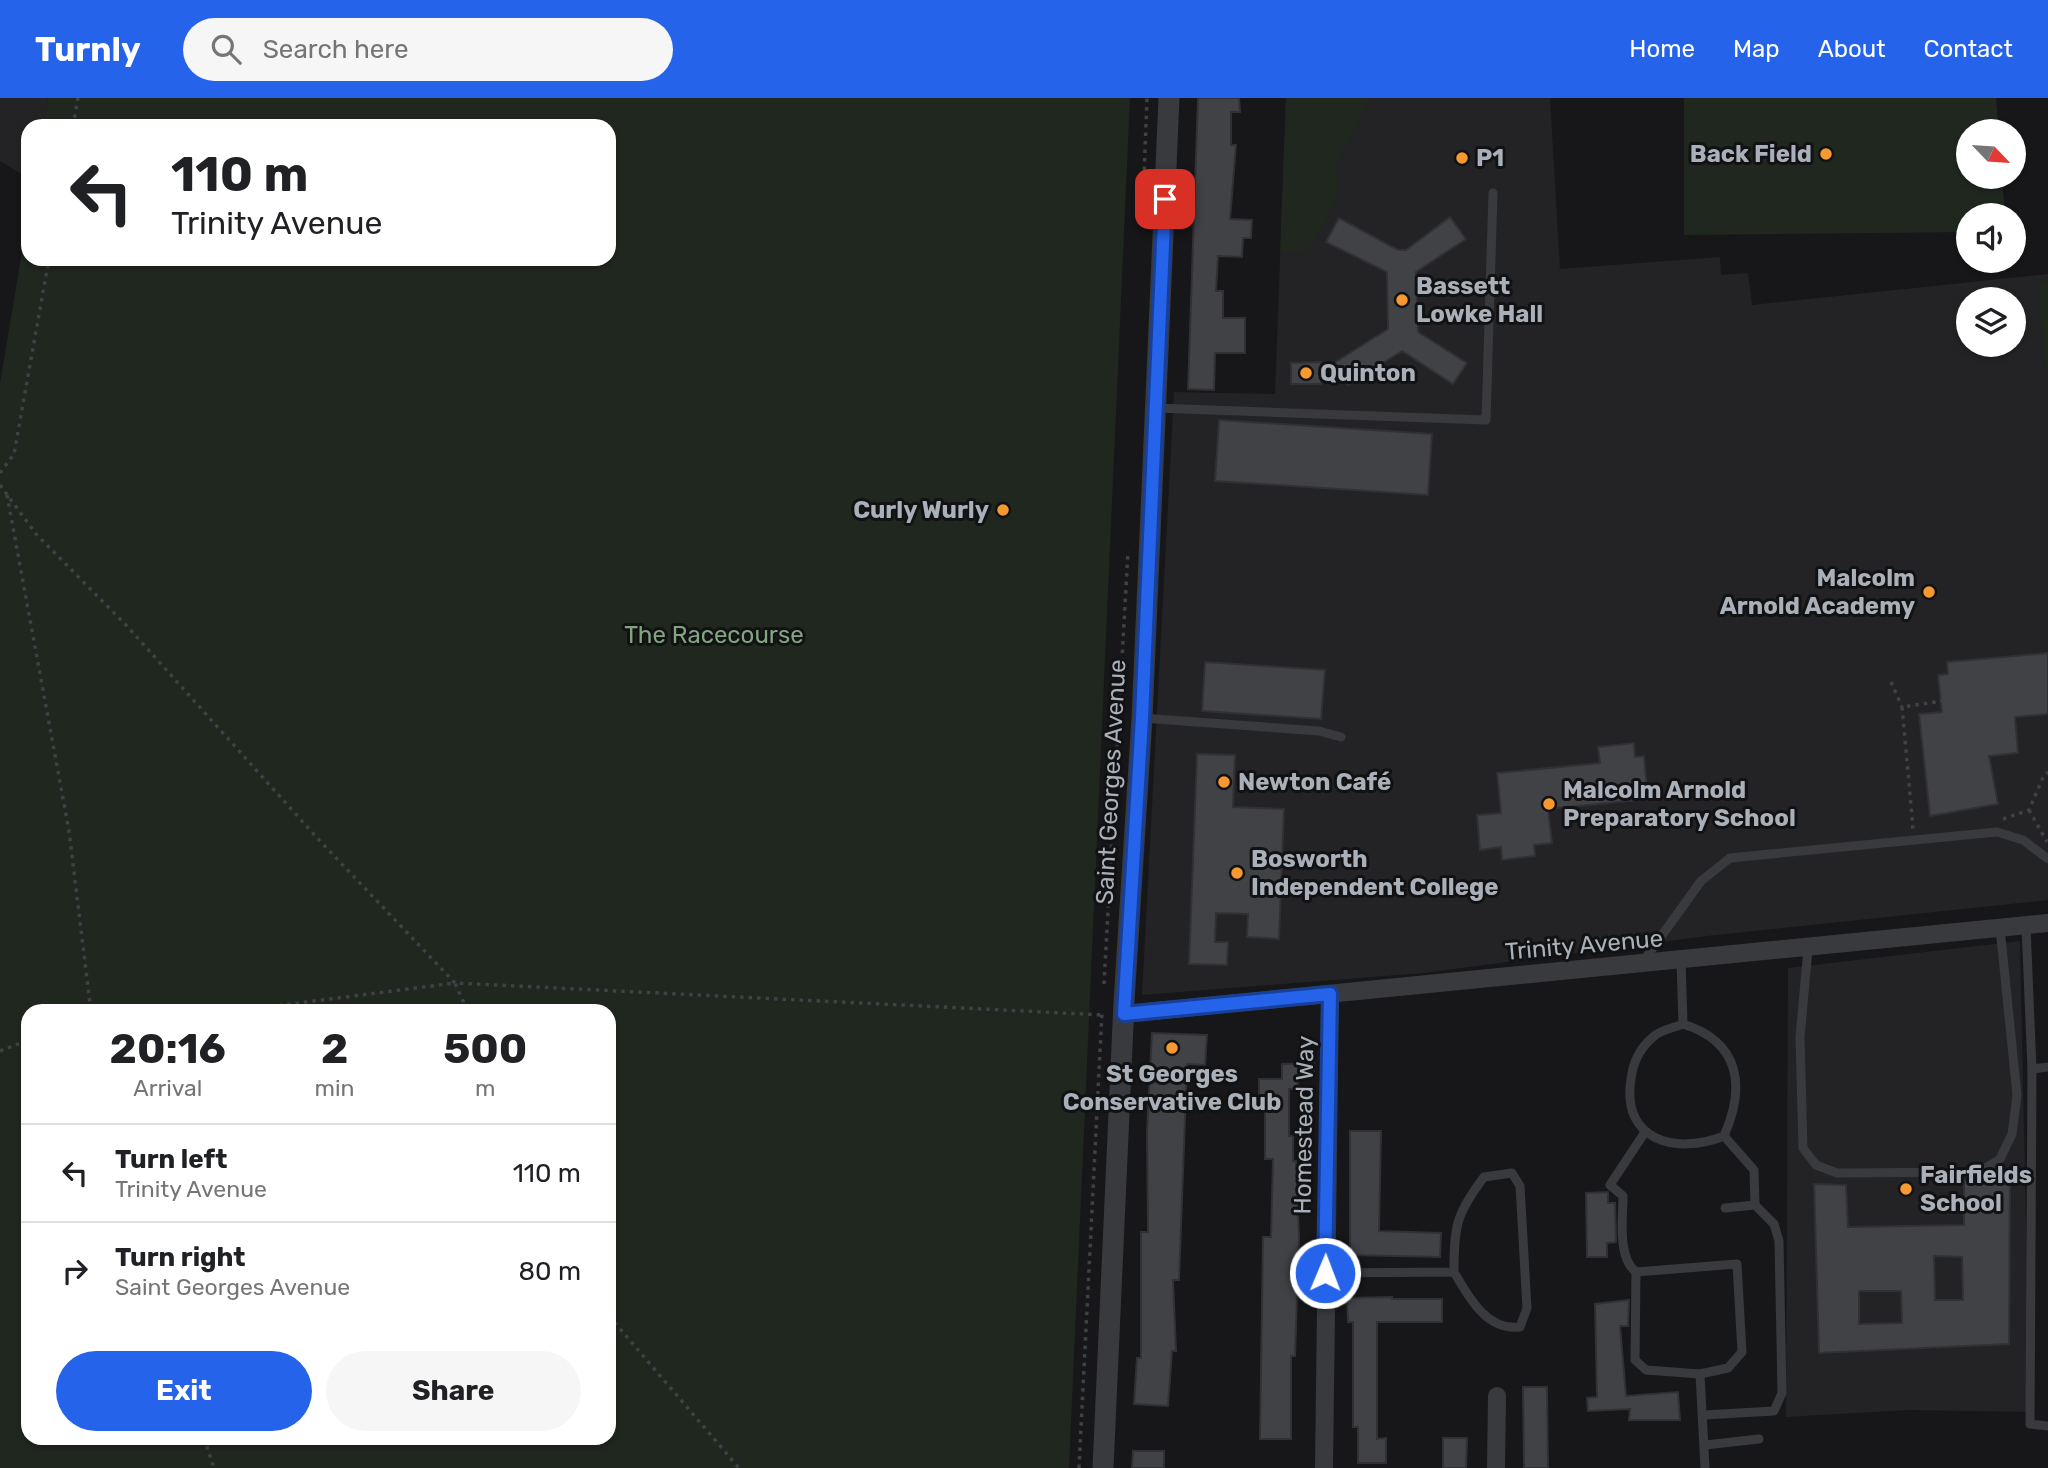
<!DOCTYPE html>
<html lang="en">
<head>
<meta charset="utf-8">
<style>
  body { margin:0; font-family:Rubik,sans-serif; background:#f6f6f6; color:#202124; height:100vh; display:flex; flex-direction:column; font-size:26px; white-space:nowrap }
  * { box-sizing:border-box; margin:0 }
  p { font-size:23px; color:#757577 }
  .icon { flex:none; width:38px; height:38px; fill:none; stroke:currentColor; stroke-width:2; stroke-linecap:round; stroke-linejoin:round }
  .map { position:relative; flex:1; overflow:hidden }
  .panel { position:absolute; left:21px; top:906px; width:595px; height:441px; display:flex; flex-direction:column; background:#fff; border-radius:21px; box-shadow:0 2px 5px #0004 }
  .panel>* { flex:none }
  .hud { position:absolute; left:21px; top:21px; width:595px; height:147px; border-radius:21px; box-shadow:0 2px 5px #0004; background:#fff; color:#202124; overflow:hidden }
  .needle { width:46px; rotate:115deg }
  .buttons { position:absolute; left:1956px; top:21px; display:grid; gap:14px }
  .buttons a { display:grid; place-items:center; width:70px; height:70px; border-radius:50%; background:#fff; box-shadow:0 2px 5px #0004; font-size:35px }
  .pin { position:absolute; display:grid; place-items:center; width:60px; height:60px; color:#fff; margin:-30px; border-radius:14px; box-shadow:0 4px 10px #0006 }
  .me { position:absolute; width:77px; margin:-38px; rotate:1deg; stroke-linejoin:round; filter:drop-shadow(0 0 5px #0008) }
  .turn { display:flex; align-items:center; gap:24px; height:147px; padding:0 35px; font-size:32px }
  .turn .icon { width:91px; height:91px; stroke-width:2.5 }
  .turn b { display:block; font-size:49px; line-height:60px }
  .eta { display:flex; justify-content:space-evenly; align-items:center; height:119px; text-align:center }
  .eta b { font-size:42px; font-weight:700; line-height:49px }
  .primary-button { display:flex; gap:14px; margin-top:auto; padding:14px 35px }
  .primary-button a { flex:1; height:80px; border-radius:42px; background:#2563eb; color:#fff; font-size:28px; font-weight:700; line-height:80px; text-align:center }
  .primary-button a+a { background:#f6f6f6; color:#202124 }
  ul { padding:0; list-style:none }
  li { display:flex; align-items:center; gap:21px; height:98px; padding:0 35px; border-top:2px solid #e0e0e0 }
  li div { flex:1 }
  li b { display:block; font-size:26px }
  li em { font-style:normal }
  header { display:flex; align-items:center; gap:42px; box-sizing:border-box; height:98px; padding:0 35px; background:#2563eb; color:#fff }
  header strong { font-size:33px }
  nav { display:flex; gap:38px; margin-inline-start:auto; font-size:24px }
  .search { width:490px; height:63px; background:#f6f6f6; display:flex; align-items:center; gap:18px; box-sizing:border-box; padding:0 24px; border-radius:38px; color:#757577; font-size:26px }
  .map>svg:first-child { display:block }
  .built { fill:#232326; fill-rule:evenodd }
  .green { fill:#1f271f; fill-rule:evenodd }
  .building { fill:#414246; stroke:#313135; stroke-width:2; fill-rule:evenodd }
  .lines { fill:none; stroke-linecap:round; stroke-linejoin:round }
  .path { stroke:#3e4145; stroke-width:3.5; stroke-dasharray:3.5 5; stroke-linecap:butt }
  .service { stroke:#383a3e; stroke-width:9 }
  .minor { stroke:#383a3e; stroke-width:18 }
  .tertiary { stroke:#383a3e; stroke-width:21 }
  .route-casing { stroke:#184099; stroke-width:18 }
  .route { stroke:#2563eb; stroke-width:12 }
  .poi-dot { fill:#f79931; stroke:#121214; stroke-width:2.5 }
  .labels { text-anchor:middle; dominant-baseline:central; stroke-width:6; stroke-linejoin:round; paint-order:stroke }
  .poi-label { font-size:24px; font-weight:bold; fill:#a9b0b9; stroke:#121214; text-anchor:start }
  .park-label { font-size:24px; fill:#82a57f; stroke:#121214 }
  .street-label { font-size:24px; fill:#a9b0b9; stroke:#121214 }
</style>
</head>
<body>
<header>
<strong>Turnly</strong>
<div class="search"><svg class="icon" aria-label="search" viewBox="0 0 24 24"><circle cx="10" cy="10" r="6"/><path d="M15 15l6 6"/></svg>Search here</div>
<nav><a>Home</a><a>Map</a><a>About</a><a>Contact</a></nav>
</header>
<div class="map">
<svg width="2048" height="1370" viewBox="0 0 2048 1370">
  <rect width="100%" height="100%" fill="#171719"/>
  <g class="built">
    <path d="M0,0H48L43,28H28V80L0,63Z"/>
    <path d="M1286,0H1550L1560,171L1720,159L1721,177L1748,175L1752,207L2048,176V802L1707,838L1423,875L1142,897L1174,294L1275,296ZM1969,201H2014V247H1969Z"/>
    <path d="M2020,843L2030,1314L1908,1312L1786,1319L1788,870Z"/>
  </g>
  <g class="green">
    <path d="M48,0H1130L1069,1370H0V285L28,118V161H609V28H43ZM28,914H609V1340H28Z"/>
    <path d="M1286,0H1370L1335,68L1339,91L1325,125L1307,153L1280,156Z"/>
    <path d="M1684,0H1996L1999,33H1969V79H2002L2005,117H1969V134L1684,137Z"/>
    <path d="M2048,184V290L2037,185Z"/>
  </g>
  <g class="building">
    <path d="M1198,0H1239L1240,14H1231V47H1236L1230,121L1252,122L1251,140H1243L1242,159L1218,158L1216,193H1223V220H1245V255H1215L1214,292L1188,291Z"/>
    <path d="M1450,119L1466,141L1416,174L1418,234L1467,265L1453,286L1402,253L1348,287L1334,265L1388,231L1387,174L1326,144L1339,120L1398,152H1406Z"/>
    <path d="M1321,264V286H1291V265Z"/>
    <path d="M1219,322L1432,336L1428,397L1215,383Z"/>
    <path d="M2048,555V616L2015,619L2018,655L1989,658L1998,706L1930,718L1919,616L1942,614L1938,577L1948,576L1947,564Z"/>
    <path d="M1205,564L1325,572L1321,621L1202,613Z"/>
    <path d="M1634,645L1635,659L1644,658L1648,701L1548,711L1552,745L1534,747L1535,758L1502,762L1501,749L1480,752L1477,717L1501,715L1497,675L1600,665L1598,649Z"/>
    <path d="M1197,656L1235,657L1233,709L1284,711L1279,841L1247,839L1248,816L1216,815L1215,844H1228L1227,867L1189,866Z"/>
    <path d="M1152,935L1207,937L1205,967L1187,966L1179,1182H1173L1176,1253H1172L1168,1308L1134,1306L1137,1260H1141V1134H1148L1147,1034Z"/>
    <path d="M1314,965V980L1298,981V991H1289V1038H1293V1063H1296L1299,1140L1295,1258H1291V1341H1260L1263,1139H1271L1273,1061H1265V1004H1259V981H1282V966Z"/>
    <path d="M1350,1033H1381L1379,1133L1441,1135L1440,1159L1350,1157Z"/>
    <path d="M2010,1081L2009,1246L1819,1255L1814,1086L1846,1087L1848,1129L1964,1127V1082ZM1934,1158L1962,1159L1963,1202H1935ZM1859,1193H1901L1902,1225L1859,1226Z"/>
    <path d="M1608,1094V1105H1615L1616,1144L1607,1145V1159H1587L1586,1095Z"/>
    <path d="M1392,1199V1201H1442V1224H1377V1341L1386,1340V1365H1358V1329H1353V1224H1348L1347,1200Z"/>
    <path d="M1629,1202L1628,1228H1620L1626,1298L1678,1294L1680,1322H1629L1630,1311L1588,1313L1587,1300L1597,1299L1595,1206Z"/>
    <path d="M1523,1289H1547L1548,1370H1524Z"/>
    <path d="M1443,1340H1467L1466,1370H1443Z"/>
    <path d="M1133,1353H1164V1370H1132Z"/>
  </g>
  <g class="lines">
    <g class="path">
      <path d="M73,28L78,0"/>
      <path d="M1143,106L1147,0"/>
      <path d="M0,375L14,356L49,161"/>
      <path d="M0,387L36,436L126,527L319,742L455,885L1104,917"/>
      <path d="M7,397L69,733L91,914"/>
      <path d="M1891,584L1902,609"/>
      <path d="M2029,712L2047,744"/>
      <path d="M2003,721L2029,712L2044,677L2048,674"/>
      <path d="M1911,729H1913L1902,609L1943,603"/>
      <path d="M1104,886L1128,453"/>
      <path d="M228,914L455,885L468,914"/>
      <path d="M0,953L28,942"/>
      <path d="M609,1218L739,1370"/>
      <path d="M204,1340L214,1370"/>
      <path d="M1079,1370L1102,914"/>
    </g>
    <g class="service">
      <path d="M1156,310L1486,322L1493,95"/>
      <path d="M1142,620L1319,633L1341,639"/>
      <path d="M2026,828L2032,971L2030,1326L2048,1328"/>
      <path d="M1808,851L1800,939L1803,1050L1816,1067L1837,1075L1979,1074L2000,1061L2012,1036L2017,997L2000,830"/>
      <path d="M1681,862L1683,926C1740,944 1746,988 1724,1038C1676,1057 1621,1043 1631,981C1633,964 1640,950 1653,939C1660,932 1674,930 1683,926"/>
      <path d="M1642,865L1701,783L1730,760L1997,734L2023,742L2048,761"/>
      <path d="M2032,971L2048,969"/>
      <path d="M1725,1110L1755,1107"/>
      <path d="M1737,1166L1742,1254L1728,1270L1700,1276L1646,1272L1635,1262L1636,1174Z"/>
      <path d="M1636,1174C1617,1159 1623,1120 1623,1098L1610,1087L1645,1034"/>
      <path d="M1325,1175L1454,1174C1454,1128 1456,1116 1484,1079L1512,1075L1520,1088L1527,1210L1520,1229C1486,1233 1469,1199 1454,1174"/>
      <path d="M1700,1276L1705,1370"/>
      <path d="M1704,1317L1774,1313L1782,1295L1779,1143L1774,1126L1755,1107L1754,1072L1724,1038"/>
      <path d="M1705,1347L1759,1341"/>
    </g>
    <g class="minor">
      <path d="M1124,916L2048,825"/>
      <path d="M1324,1370L1330,896"/>
      <path d="M1496,1370L1497,1298"/>
    </g>
    <path class="tertiary" d="M1103,1370L1124,904L1142,620L1169,0"/>
  </g>
  <g class="lines">
    <g class="route-casing">
      <path id="route" d="M1165,101L1142,620L1124,916L1330,896L1325,1175"/>
    </g>
    <use href="#route" class="route"/>
  </g>
  <g class="poi-dot">
    <circle cx="1826" cy="56" r="7"/>
    <circle cx="1462" cy="60" r="7"/>
    <circle cx="1402" cy="202" r="7"/>
    <circle cx="1306" cy="275" r="7"/>
    <circle cx="1003" cy="412" r="7"/>
    <circle cx="1929" cy="494" r="7"/>
    <circle cx="1224" cy="684" r="7"/>
    <circle cx="1549" cy="706" r="7"/>
    <circle cx="1237" cy="775" r="7"/>
    <circle cx="1172" cy="950" r="7"/>
    <circle cx="1906" cy="1091" r="7"/>
  </g>
  <g class="labels">
    <g class="poi-label">
      <text x="1812" y="56" text-anchor="end">Back Field</text>
      <text x="1476" y="60">P1</text>
      <text x="1416" y="188">Bassett<tspan x="1416" dy="28">Lowke Hall</tspan></text>
      <text x="1320" y="275">Quinton</text>
      <text x="989" y="412" text-anchor="end">Curly Wurly</text>
      <text x="1915" y="480" text-anchor="end">Malcolm<tspan x="1915" dy="28">Arnold Academy</tspan></text>
      <text x="1238" y="684">Newton Café</text>
      <text x="1563" y="692">Malcolm Arnold<tspan x="1563" dy="28">Preparatory School</tspan></text>
      <text x="1251" y="761">Bosworth<tspan x="1251" dy="28">Independent College</tspan></text>
      <text x="1172" y="976" text-anchor="middle">St Georges<tspan x="1172" dy="28">Conservative Club</tspan></text>
      <text x="1920" y="1077">Fairfields<tspan x="1920" dy="28">School</tspan></text>
    </g>
    <g class="park-label">
      <text x="714" y="537">The Racecourse</text>
    </g>
    <g class="street-label">
      <text transform="translate(1111 684) rotate(-87)">Saint Georges Avenue</text>
      <text transform="translate(1584 847) rotate(-5)">Trinity Avenue</text>
      <text transform="translate(1304 1027) rotate(-89)">Homestead Way</text>
    </g>
  </g>
</svg>
<div class="buttons">
<a><svg class="needle" viewBox="-14 -14 28 28"><path d="M0-13l5 13h-10z" fill="#e53935"/><path d="M0 13l5-13h-10z" fill="#757577"/></svg></a>
<a><svg class="icon" aria-label="sound" viewBox="0 0 24 24"><path d="M4 9h4l5-4v14l-5-4H4zM17 9q2 3 0 6"/></svg></a>
<a><svg class="icon" aria-label="layers" viewBox="0 0 24 24"><path d="M12 4l9 5-9 5-9-5zM3 14l9 5 9-5"/></svg></a>
</div>
<div class="pin" style="left:1165px;top:101px;background:#d93025"><svg class="icon" aria-label="arrive" viewBox="0 0 24 24"><path d="M6 21V4h12l-3 4 3 4H6"/></svg></div>
<svg class="me" style="left:1325px;top:1175px" viewBox="-20 -20 40 40"><circle r="17" fill="#2563eb" stroke="#fff" stroke-width="3"/><path d="M0-11L8 9 0 5-8 9z" fill="#fff"/></svg>
<div class="hud">
<div class="turn"><svg class="icon" aria-label="left" viewBox="0 0 24 24"><path d="M17 20v-9H6M10 6l-5 5 5 5"/></svg><div><b>110 m</b>Trinity Avenue</div></div>
</div>
<section class="panel">
<div class="eta">
<div><b>20:16</b><p>Arrival</p></div>
<div><b>2</b><p>min</p></div>
<div><b>500</b><p>m</p></div>
</div>
<ul>
<li><svg class="icon" aria-label="left" viewBox="0 0 24 24"><path d="M17 20v-9H6M10 6l-5 5 5 5"/></svg><div><b>Turn left</b><p>Trinity Avenue</p></div><em>110 m</em></li>
<li><svg class="icon" aria-label="right" viewBox="0 0 24 24"><path d="M7 20v-9h11M14 6l5 5-5 5"/></svg><div><b>Turn right</b><p>Saint Georges Avenue</p></div><em>80 m</em></li>
</ul>
<div class="primary-button"><a>Exit</a><a>Share</a></div>
</section>
</div>
</body>
</html>
